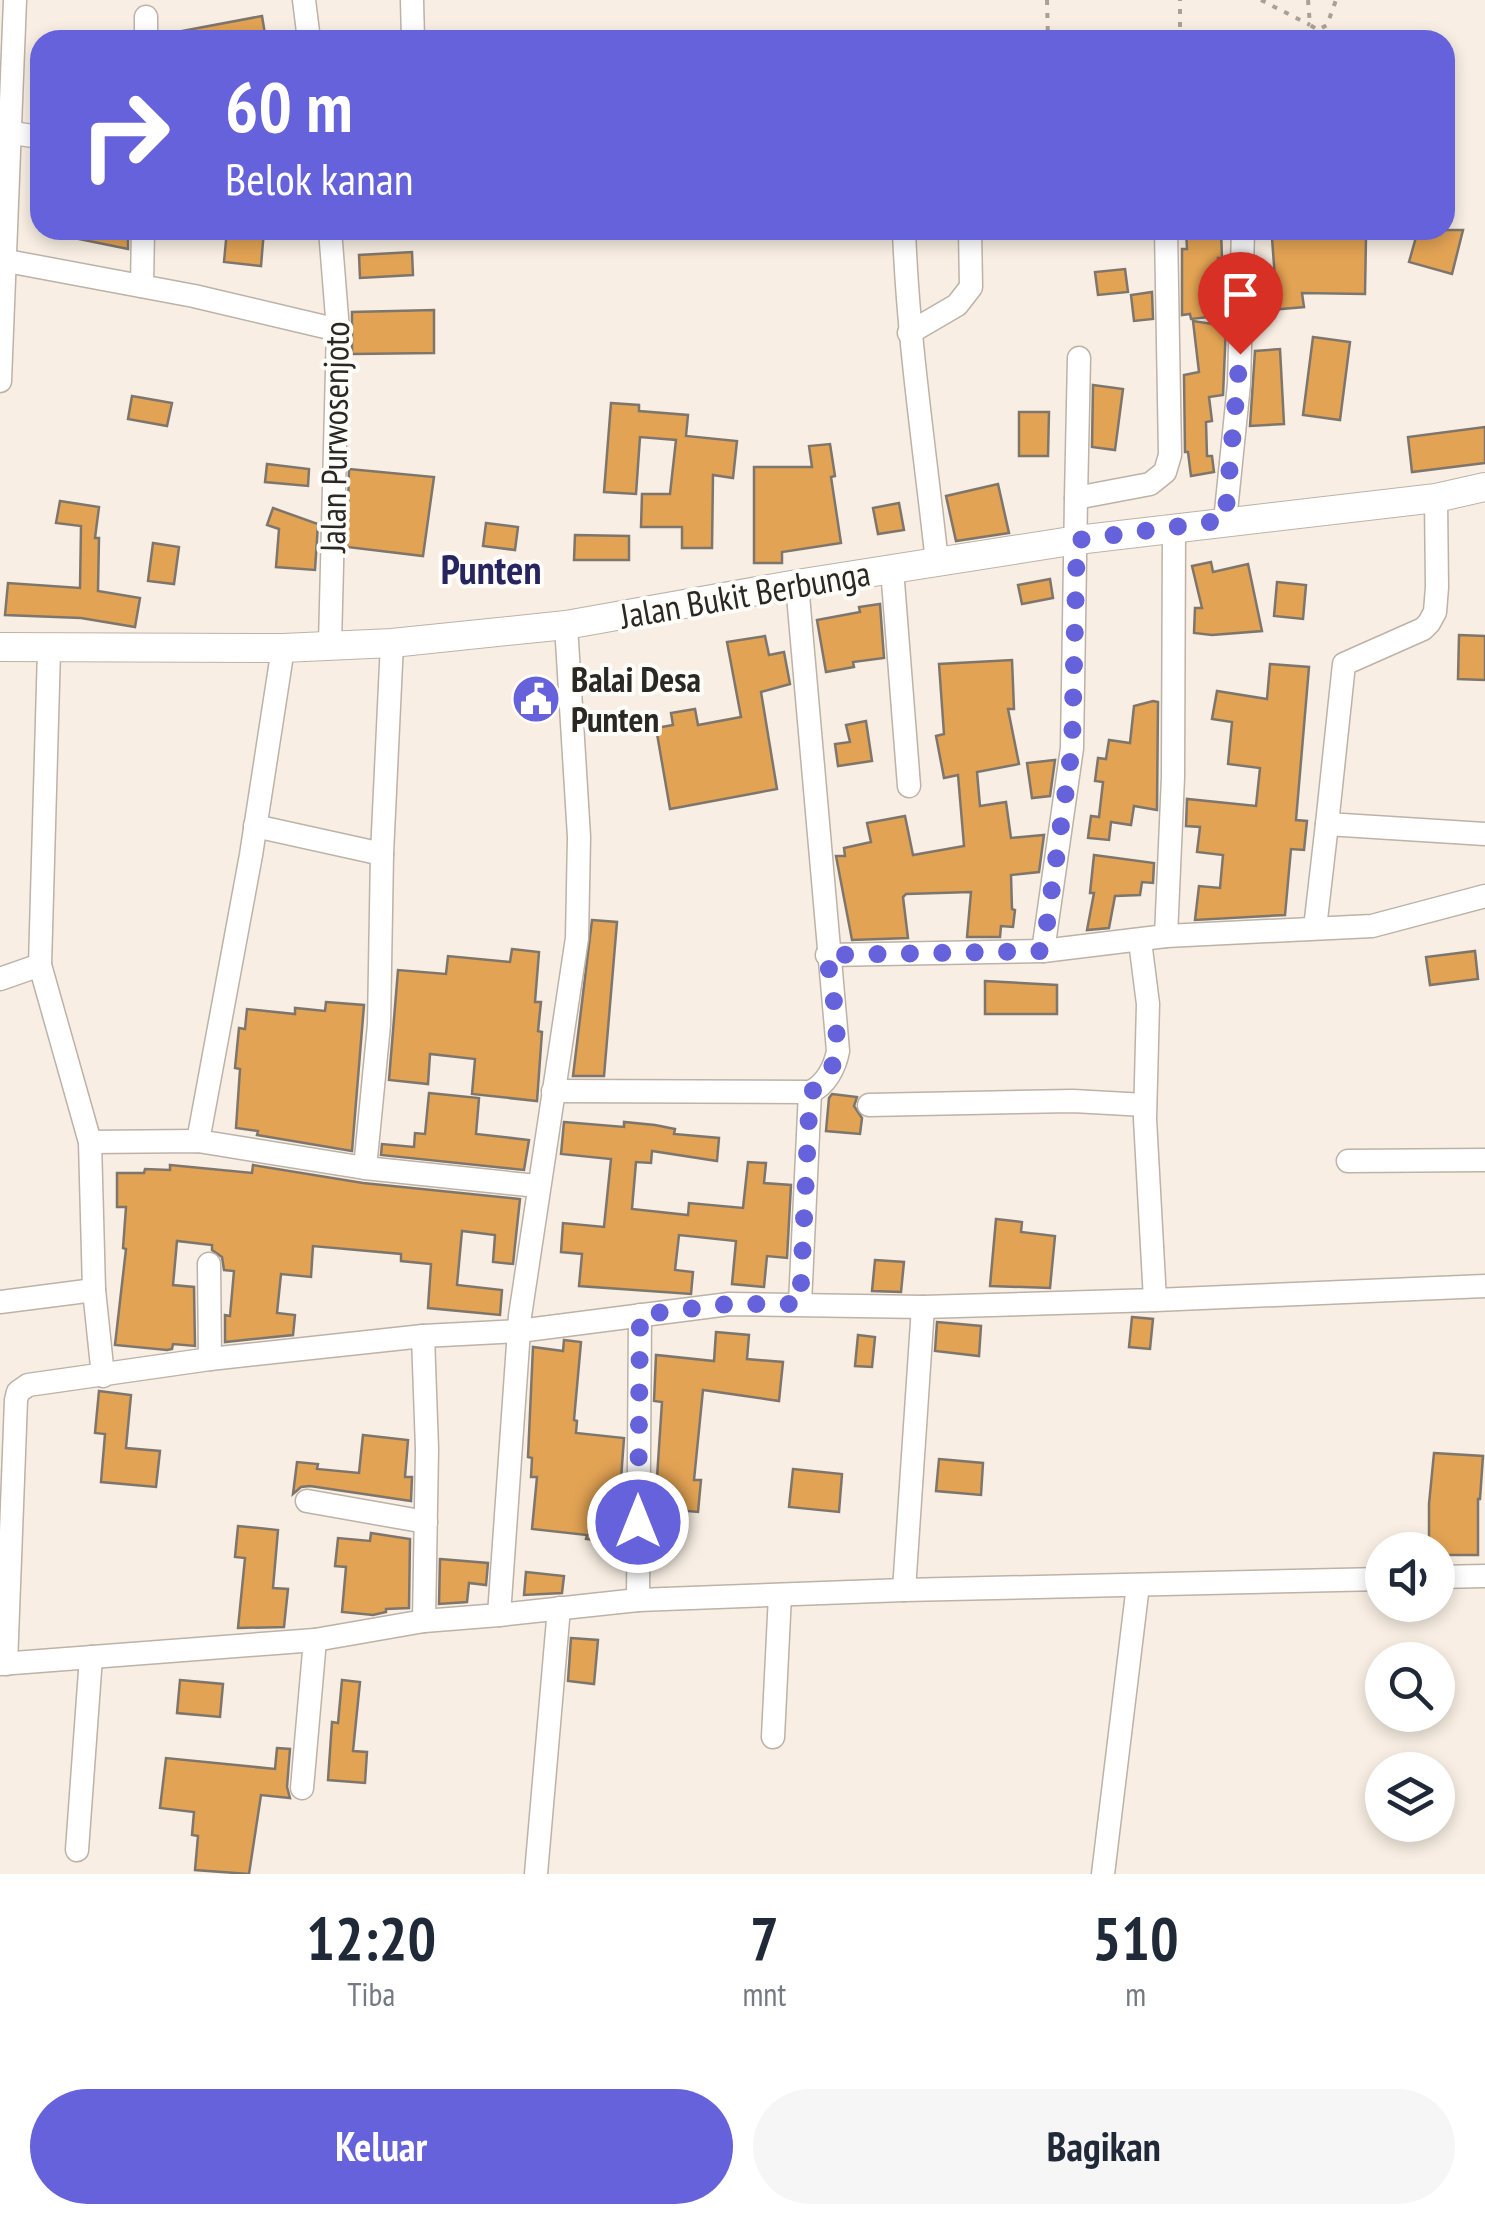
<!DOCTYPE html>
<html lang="id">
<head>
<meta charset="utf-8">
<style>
  body { margin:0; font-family:"PT Sans Narrow",sans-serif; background:#f6f6f7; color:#1f2937; height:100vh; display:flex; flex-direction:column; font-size:38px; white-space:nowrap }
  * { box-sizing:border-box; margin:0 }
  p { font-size:32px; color:#747a83 }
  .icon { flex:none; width:55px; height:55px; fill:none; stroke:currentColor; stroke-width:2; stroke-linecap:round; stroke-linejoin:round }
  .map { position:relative; height:1874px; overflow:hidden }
  .sheet { display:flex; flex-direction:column; background:#fff; flex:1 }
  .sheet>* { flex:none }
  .banner { position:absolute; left:30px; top:30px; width:1425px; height:210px; border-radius:30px; box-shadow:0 5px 15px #0003; background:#6562db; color:#fff; overflow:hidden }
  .buttons { position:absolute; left:1365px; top:1532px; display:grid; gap:20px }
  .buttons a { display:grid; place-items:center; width:90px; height:90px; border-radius:50%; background:#fff; box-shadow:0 5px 15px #0003; font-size:50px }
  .pin { position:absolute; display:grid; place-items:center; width:85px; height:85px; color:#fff; margin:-102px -42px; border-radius:50% 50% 50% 0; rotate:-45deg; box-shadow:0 0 10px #0007 }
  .pin .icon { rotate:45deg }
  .me { position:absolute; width:110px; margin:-55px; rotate:0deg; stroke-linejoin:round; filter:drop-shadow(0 0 8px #0008) }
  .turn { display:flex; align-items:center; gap:35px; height:210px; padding:0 30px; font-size:45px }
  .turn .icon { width:130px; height:130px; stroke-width:2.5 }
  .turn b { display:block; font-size:70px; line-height:85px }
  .eta { display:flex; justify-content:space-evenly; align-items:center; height:170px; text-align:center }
  .eta b { font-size:60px; font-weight:800; line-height:70px }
  .cta { display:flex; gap:20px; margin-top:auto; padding:20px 30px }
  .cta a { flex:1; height:115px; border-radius:60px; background:#6562db; color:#fff; font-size:40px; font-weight:800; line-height:115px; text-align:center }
  .cta a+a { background:#f6f6f7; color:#1f2937 }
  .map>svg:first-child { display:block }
  .building { fill:#e2a354; stroke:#7e766c; stroke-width:2.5 }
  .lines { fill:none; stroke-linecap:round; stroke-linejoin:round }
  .minor-casing { stroke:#bcb2a8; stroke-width:25 }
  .major-casing { stroke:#bcb2a8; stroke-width:30 }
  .path { stroke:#a8a198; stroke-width:4; stroke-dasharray:5 8; stroke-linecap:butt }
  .minor { stroke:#fff; stroke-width:22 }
  .major { stroke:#fff; stroke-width:28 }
  .route { stroke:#6562db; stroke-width:18; stroke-dasharray:0 32.4 }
  .labels { text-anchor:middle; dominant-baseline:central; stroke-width:8; stroke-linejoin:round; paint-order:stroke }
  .street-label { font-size:35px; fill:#2b2824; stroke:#fffdfa }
  .poi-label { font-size:35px; font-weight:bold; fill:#2b2824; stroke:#fffdfa; text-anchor:start }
  .quarter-label { font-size:40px; font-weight:bold; fill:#27255f; stroke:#fffdfa }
</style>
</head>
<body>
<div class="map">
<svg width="1485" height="1874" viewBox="0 0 1485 1874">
  <rect width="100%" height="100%" fill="#f8eee3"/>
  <g class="building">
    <path d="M262,16L266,40H183L182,31Z"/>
    <path d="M74,230H128V249L74,238Z"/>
    <path d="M227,230H264L261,266L224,262Z"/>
    <path d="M1186,230H1221L1222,258H1218L1220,316L1191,319L1190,314L1182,315V249H1187Z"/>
    <path d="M1290,230H1314L1315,236L1366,237L1365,294L1302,293L1304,307L1271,310L1269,292H1276L1272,238L1291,236Z"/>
    <path d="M1418,230H1463L1452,274L1409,262Z"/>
    <path d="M412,252L413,275L360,278L359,255Z"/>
    <path d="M1125,269L1128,292L1098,295L1095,272Z"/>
    <path d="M1152,292L1153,319L1134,321L1131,295Z"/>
    <path d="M434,310V353L352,354V312Z"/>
    <path d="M1193,321L1226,326L1223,395L1209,397L1212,421L1206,422L1207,456H1212L1214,472L1191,476L1188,452H1185L1184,375L1199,372Z"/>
    <path d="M1313,337L1350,342L1340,420L1303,415Z"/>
    <path d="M1280,349L1284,424L1250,426L1255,351Z"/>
    <path d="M1093,385L1123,389L1115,450L1092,447Z"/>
    <path d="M132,396L172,403L167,426L128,419Z"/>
    <path d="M611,403L639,405V411L688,415L686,436L737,441L733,478L713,475L712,548H682V527H641L642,494H670L676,440L640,437L636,494L604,492Z"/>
    <path d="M1019,412H1049L1048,456H1019Z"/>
    <path d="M1485,427V463L1412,472L1408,437Z"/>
    <path d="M830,444L835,476L831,477L841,543L782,552V563H754V467H812L809,446Z"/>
    <path d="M267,464L309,469L308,486L265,482Z"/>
    <path d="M349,469L434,477L423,556L347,547Z"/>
    <path d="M998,484L1009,533L956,541L946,496Z"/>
    <path d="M60,501L99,507L95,538H99L98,591L140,598L135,627L81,618L5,615L8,583L80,588L81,526L56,523Z"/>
    <path d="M899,503L904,530L878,534L873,508Z"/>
    <path d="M273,508L318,524L315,570L276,567L279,529L267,525Z"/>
    <path d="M486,523L518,527L515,550L483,546Z"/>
    <path d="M575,535L629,536V560H574Z"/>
    <path d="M153,543L179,547L174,584L148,581Z"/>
    <path d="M1211,562L1213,572L1248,564L1262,631L1212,635L1194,633L1195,608H1202L1192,566Z"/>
    <path d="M1050,579L1053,598L1022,604L1018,585Z"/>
    <path d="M1277,582L1306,585L1303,619L1274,616Z"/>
    <path d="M880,604L884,658L853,662L854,667L826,672L817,620L860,612L859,607Z"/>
    <path d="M1459,635L1485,636V680L1458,679Z"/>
    <path d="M765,636L769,655L784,652L790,684L761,692L777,789L670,809L656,728L673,725L671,713L695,709L698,725L741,717L727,642Z"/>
    <path d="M1012,660L1014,709H1008L1019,764L977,772L980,806L1006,802L1011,838L1044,835L1039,872L1011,875L1012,909L1015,910L1013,927L1001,926L1000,937H967L971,892L906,894L903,897L908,938L852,940L836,856H845L844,848L871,842L867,823L905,816L913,855L964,846L958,775L944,778L936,736L944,734L939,664Z"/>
    <path d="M1270,664L1309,667L1296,820L1307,821L1304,850L1291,849L1285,915L1195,920L1199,886L1220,888L1223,855L1197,852L1200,827L1186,826L1187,799L1256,806L1260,768L1228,764L1232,722L1212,719L1217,691L1267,699Z"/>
    <path d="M1153,701L1158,702L1157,810L1134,806L1131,825L1111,822L1109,840L1088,838L1091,816L1099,817L1103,782L1095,781L1098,758L1106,759L1109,740L1130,743L1134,706Z"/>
    <path d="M866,721L872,761L838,766L835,744L850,742L846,725Z"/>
    <path d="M1055,760L1050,796L1032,798L1027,763Z"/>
    <path d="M1094,855L1154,863L1153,883L1142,882L1140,895L1115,896L1109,928L1087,930L1094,893H1090Z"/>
    <path d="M592,920L617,922L604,1076H573Z"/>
    <path d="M512,949L539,952L535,1002H541L538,1031L542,1032L537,1101L472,1094L475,1059L430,1054L428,1084L389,1080L398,970L446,974L448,956L510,962Z"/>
    <path d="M1475,951L1478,979L1430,985L1426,957Z"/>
    <path d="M985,981L1057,985V1014H985Z"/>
    <path d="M326,1002L364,1005L352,1151L257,1135L258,1131L236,1128L240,1069L235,1068L239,1028L245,1029L247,1009L295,1014V1008L325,1011Z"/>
    <path d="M429,1093L479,1098L476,1134L529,1140L524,1170L381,1155L382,1144L414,1147L415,1133L425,1134Z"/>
    <path d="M832,1094L857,1097L854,1106L862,1118L860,1134L826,1131L829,1098Z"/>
    <path d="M564,1122L624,1127V1122L655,1125L675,1129L674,1134L719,1138L717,1161L652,1151L651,1163L636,1162L632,1209L688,1215L689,1203L743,1208L748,1162L766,1163L764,1183L791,1185L787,1258L767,1256L764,1287L732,1284L736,1241L679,1235L675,1270L693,1272L691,1294L579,1286L582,1254L561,1252L563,1223L604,1227L611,1159L561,1154Z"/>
    <path d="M170,1165L252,1173L253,1165L363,1183L520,1199L513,1264L493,1262L495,1235L462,1231L457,1285L502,1290L500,1315L428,1308L431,1264L401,1261V1254L313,1246L311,1277L281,1274L277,1313L295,1315L293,1335L225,1342V1315L230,1316L234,1271L224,1270L222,1257L212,1250V1245L177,1241L173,1285L194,1287L195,1346L173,1344L172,1349L167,1350L115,1345L126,1249L123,1248L126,1207H117V1173H144L145,1169L170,1170Z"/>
    <path d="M996,1219L1022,1222L1021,1232L1055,1236L1050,1288L990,1286Z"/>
    <path d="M875,1260L904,1262L901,1292L872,1291Z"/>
    <path d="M1132,1317L1153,1319L1150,1349L1129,1347Z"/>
    <path d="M937,1322L981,1326L979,1356L935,1351Z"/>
    <path d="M716,1332L749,1335L747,1359L783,1362L779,1401L703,1390L694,1480H701L698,1512L655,1508L662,1402L654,1401L656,1355L714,1361Z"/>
    <path d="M858,1335L875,1337L872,1367L855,1366Z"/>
    <path d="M564,1340L581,1342L574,1420L577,1421L576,1433L624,1438L618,1520L624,1521L623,1543L586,1539L587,1535L532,1529L537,1477H531L532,1458L528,1457L533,1347L563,1351Z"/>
    <path d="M99,1391L131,1395L126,1448L160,1451L156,1487L101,1482L105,1434L95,1433Z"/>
    <path d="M363,1435L408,1440L405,1477H412L411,1501L310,1486L301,1487L293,1494L297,1462L318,1464L317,1469L359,1473Z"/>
    <path d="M1434,1453L1483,1456L1480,1499H1478V1555H1438V1550H1429V1504Z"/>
    <path d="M939,1459L983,1463L981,1495L936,1491Z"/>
    <path d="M793,1469L842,1474L839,1512L789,1507Z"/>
    <path d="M238,1526L278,1530L273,1588L288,1589L284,1627L238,1628L245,1558L235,1557Z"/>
    <path d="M371,1533L410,1539L409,1608L386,1609V1612L373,1615L342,1612L346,1567L335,1566L338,1538L370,1541Z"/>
    <path d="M440,1559L488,1563L486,1585L469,1583L467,1602L439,1604Z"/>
    <path d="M526,1572L564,1576L562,1593L524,1595Z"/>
    <path d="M571,1638L598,1640L594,1684L568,1681Z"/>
    <path d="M180,1680L223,1684L220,1717L177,1713Z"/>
    <path d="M342,1680L360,1682L353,1751L367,1752L365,1783L328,1780L332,1722L338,1723Z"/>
    <path d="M277,1748L290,1749L287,1787L290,1798L261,1795L249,1874L195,1870L198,1836L192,1835L194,1812L160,1808L166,1758L275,1769Z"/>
  </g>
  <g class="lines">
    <g class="minor-casing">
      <g id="minor">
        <path d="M304,0L309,40"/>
        <path d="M412,0L413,40"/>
        <path d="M146,40V17"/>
        <path d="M12,133L40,137"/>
        <path d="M904,230C908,341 925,451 937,562"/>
        <path d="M7,261L194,296L338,330"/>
        <path d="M142,286L143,230"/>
        <path d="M909,333L957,305L971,287L970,230"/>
        <path d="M0,381L15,0"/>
        <path d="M1076,498L1079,358"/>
        <path d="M1436,498L1437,587L1435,612L1429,623L1423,629L1344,664L1327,824L1485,834"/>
        <path d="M1225,521L1239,384L1243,230"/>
        <path d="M892,569L909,786"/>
        <path d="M330,644L338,330L330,230"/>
        <path d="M255,826L382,854"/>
        <path d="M1315,928L1327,824"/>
        <path d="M1166,936L1173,777L1174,528"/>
        <path d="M1043,951L1072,748L1076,498L1150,484L1165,472L1170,455L1166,230"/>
        <path d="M827,955L1043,951L1166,936L1372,926L1485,896"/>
        <path d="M40,965L90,1142L94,1290L103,1376"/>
        <path d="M0,979L40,965L49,650"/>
        <path d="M553,1091L810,1092C826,1085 835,1067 838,1051L797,584"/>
        <path d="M869,1105L1073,1101L1145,1105"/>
        <path d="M198,1141L251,855L283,648"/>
        <path d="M90,1142L198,1141L365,1168L537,1186"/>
        <path d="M1348,1161L1485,1160"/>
        <path d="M365,1168L379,1025L382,854L392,643"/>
        <path d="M209,1264L210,1359"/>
        <path d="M1155,1300L1485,1286"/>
        <path d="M0,1302L94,1290"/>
        <path d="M800,1304L810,1092"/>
        <path d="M923,1307L904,1590L1382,1579"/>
        <path d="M423,1336L427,1449L424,1621"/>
        <path d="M307,1501L426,1522"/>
        <path d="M1438,1577L1485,1576"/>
        <path d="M638,1600L640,1315"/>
        <path d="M499,1615L638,1600L904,1590"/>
        <path d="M0,1664L315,1640L424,1621L499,1615L520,1316L577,938L579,837L566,625"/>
        <path d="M6,1664L16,1400L18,1392L28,1385L210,1359L423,1336L519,1331L729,1304L923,1307L1155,1300L1145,1119L1148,1004L1140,941"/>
        <path d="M773,1737L780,1595"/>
        <path d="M302,1788L315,1640"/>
        <path d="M77,1850L91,1657"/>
        <path d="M536,1874L559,1608"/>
        <path d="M1103,1874L1138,1585"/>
      </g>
    </g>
    <g class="major-casing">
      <path id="major" d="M0,647L283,648L392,643L566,625L797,584L1077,540L1436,498L1485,487"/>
    </g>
    <g class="path">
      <path d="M1047,0L1048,40"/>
      <path d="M1261,0L1310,25"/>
      <path d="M1308,0L1310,25L1318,30L1327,25L1336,0"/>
      <path d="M1180,40V0"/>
    </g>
    <use href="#minor" class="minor"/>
    <use href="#major" class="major"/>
  </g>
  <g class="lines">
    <path class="route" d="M638,1522L640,1315L729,1304H800L810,1092C854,1071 831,994 827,955L1043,951L1072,748L1077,540L1225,520L1240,354"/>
  </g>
  <defs>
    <g id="civic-disc" transform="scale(2.5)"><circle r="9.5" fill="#6562db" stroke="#fffdfa"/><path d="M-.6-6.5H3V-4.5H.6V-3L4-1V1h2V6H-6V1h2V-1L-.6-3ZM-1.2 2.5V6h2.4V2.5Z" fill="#fff"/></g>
  </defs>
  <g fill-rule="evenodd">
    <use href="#civic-disc" x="536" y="699"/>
  </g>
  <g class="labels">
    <g class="street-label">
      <text transform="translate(334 437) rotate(-89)">Jalan Purwosenjoto</text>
      <text transform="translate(745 594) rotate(-10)">Jalan Bukit Berbunga</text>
    </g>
    <g class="poi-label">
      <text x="571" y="679">Balai Desa<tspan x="571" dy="40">Punten</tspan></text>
    </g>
    <g class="quarter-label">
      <text x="491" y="569">Punten</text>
    </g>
  </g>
</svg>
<div class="buttons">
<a><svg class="icon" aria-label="sound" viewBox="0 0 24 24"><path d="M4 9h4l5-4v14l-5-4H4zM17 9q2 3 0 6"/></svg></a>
<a><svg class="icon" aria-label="search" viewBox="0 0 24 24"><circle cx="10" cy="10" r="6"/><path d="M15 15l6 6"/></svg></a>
<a><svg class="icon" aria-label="layers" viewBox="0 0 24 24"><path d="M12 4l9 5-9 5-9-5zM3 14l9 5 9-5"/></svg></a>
</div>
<div class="pin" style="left:1240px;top:354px;background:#d93025"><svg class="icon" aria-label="arrive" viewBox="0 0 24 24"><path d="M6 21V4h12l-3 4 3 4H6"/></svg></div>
<svg class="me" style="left:638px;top:1522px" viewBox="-20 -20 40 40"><circle r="17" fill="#6562db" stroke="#fff" stroke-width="3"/><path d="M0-11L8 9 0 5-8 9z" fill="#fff"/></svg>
<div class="banner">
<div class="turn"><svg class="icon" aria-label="right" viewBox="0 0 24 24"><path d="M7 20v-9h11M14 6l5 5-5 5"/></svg><div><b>60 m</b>Belok kanan</div></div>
</div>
</div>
<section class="sheet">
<div class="eta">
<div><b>12:20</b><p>Tiba</p></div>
<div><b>7</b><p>mnt</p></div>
<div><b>510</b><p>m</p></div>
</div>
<div class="cta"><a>Keluar</a><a>Bagikan</a></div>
</section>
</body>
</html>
